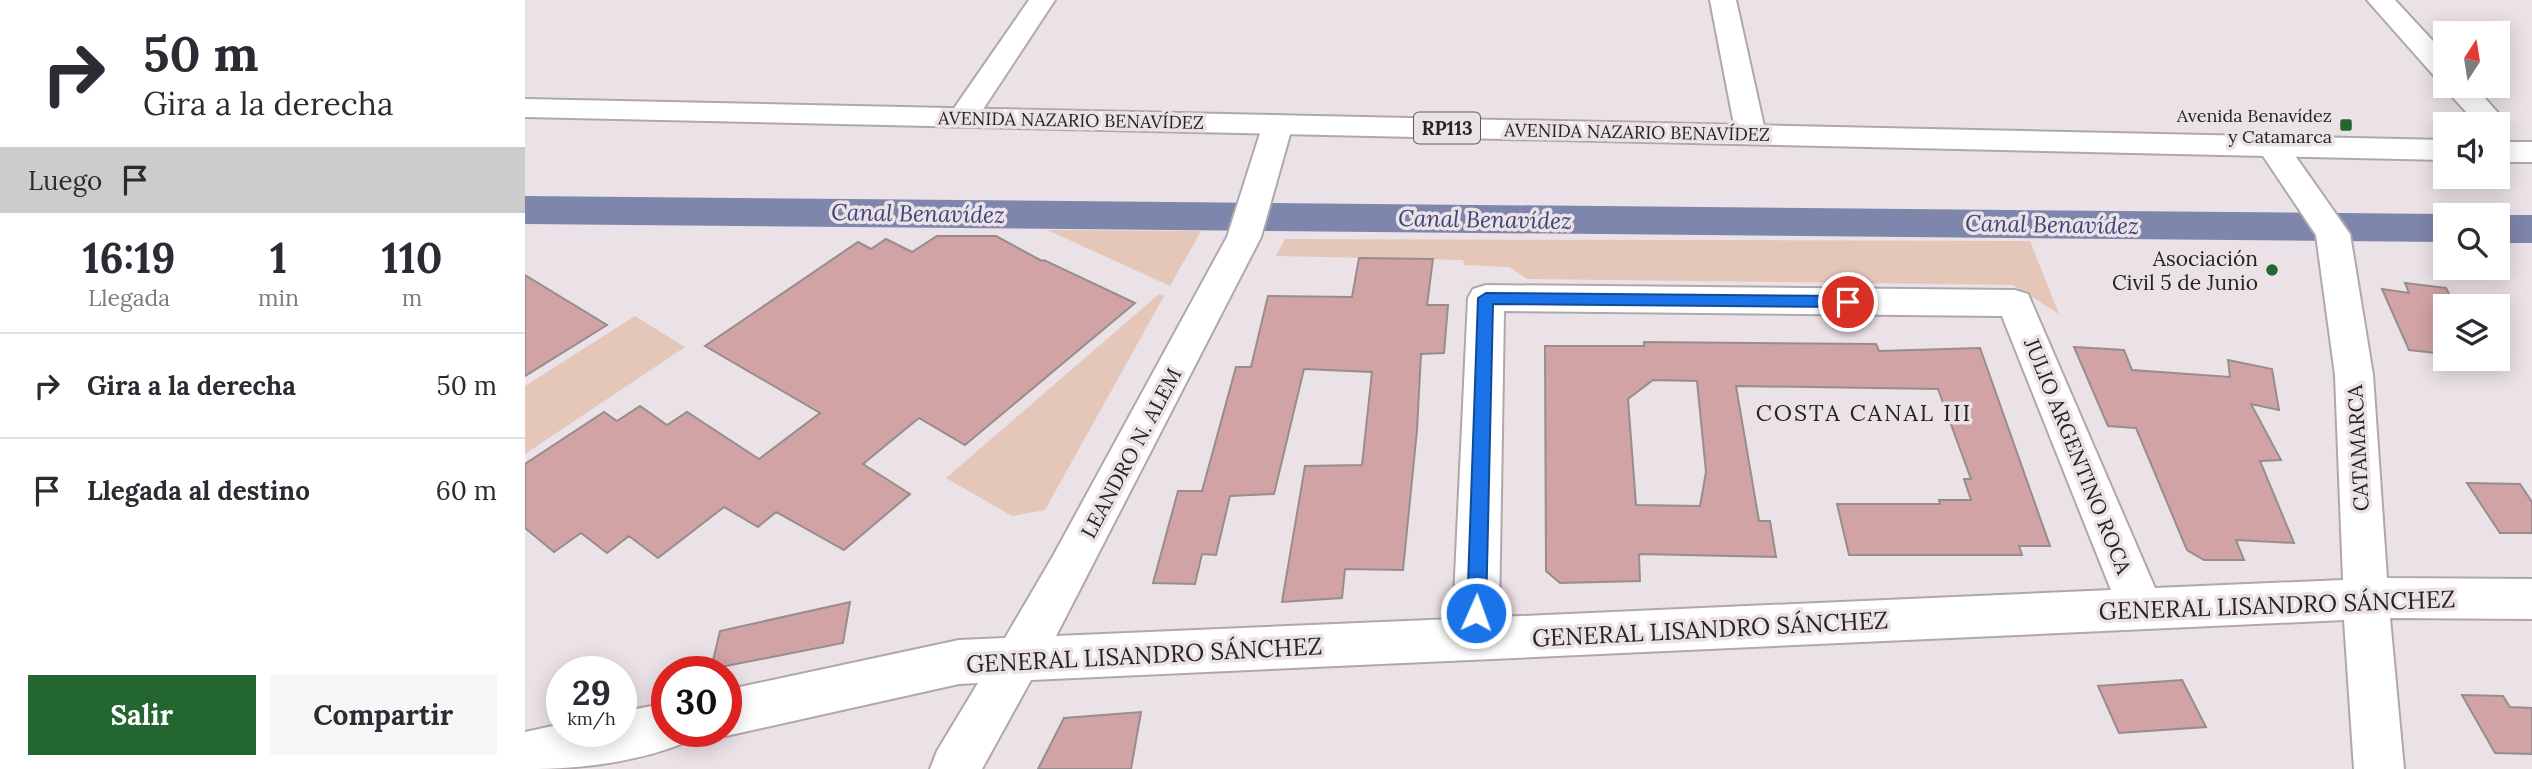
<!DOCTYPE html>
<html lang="es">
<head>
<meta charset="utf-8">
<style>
  body { margin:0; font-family:Lora,serif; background:#f7f7f7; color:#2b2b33; height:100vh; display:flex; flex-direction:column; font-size:26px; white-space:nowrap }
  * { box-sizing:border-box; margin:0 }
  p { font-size:23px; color:#7c7c81 }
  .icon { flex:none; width:38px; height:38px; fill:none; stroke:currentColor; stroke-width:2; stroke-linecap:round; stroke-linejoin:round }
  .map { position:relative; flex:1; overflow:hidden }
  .sheet { display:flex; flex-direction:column; background:#fff; width:525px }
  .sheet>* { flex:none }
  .hud { background:#fff; color:#2b2b33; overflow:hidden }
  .needle { width:46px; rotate:12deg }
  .fabs { position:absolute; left:1908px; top:21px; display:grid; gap:14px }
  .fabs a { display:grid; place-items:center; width:77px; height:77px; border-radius:0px; background:#fff; box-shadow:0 4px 18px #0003; font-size:35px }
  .speed { position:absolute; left:21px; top:656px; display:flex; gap:14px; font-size:35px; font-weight:700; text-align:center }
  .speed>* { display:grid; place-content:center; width:91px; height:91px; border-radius:50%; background:#fff; box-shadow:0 4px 18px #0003; line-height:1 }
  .speed small { font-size:18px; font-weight:400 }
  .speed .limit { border:10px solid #d22; background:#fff; color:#111 }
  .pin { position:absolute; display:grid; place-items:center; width:60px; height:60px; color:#fff; margin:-30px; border:4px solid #fff; border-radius:50%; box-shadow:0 2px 7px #0007 }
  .me { position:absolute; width:77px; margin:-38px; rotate:2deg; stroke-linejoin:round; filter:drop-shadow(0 0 5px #0008) }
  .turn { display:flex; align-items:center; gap:24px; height:147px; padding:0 28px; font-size:32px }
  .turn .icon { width:91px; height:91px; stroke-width:2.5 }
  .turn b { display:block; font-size:49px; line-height:60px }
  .then { display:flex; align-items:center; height:66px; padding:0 28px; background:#0003; gap:14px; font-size:26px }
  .eta { display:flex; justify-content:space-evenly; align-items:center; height:119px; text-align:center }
  .eta b { font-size:42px; font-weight:700; line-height:49px }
  .action { display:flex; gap:14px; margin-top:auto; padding:14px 28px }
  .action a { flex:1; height:80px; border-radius:0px; background:#236630; color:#fff; font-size:28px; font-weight:700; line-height:80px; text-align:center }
  .action a+a { background:#f7f7f7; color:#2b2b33 }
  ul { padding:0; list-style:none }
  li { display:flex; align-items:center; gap:21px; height:105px; padding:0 28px; border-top:2px solid #e1e1e2 }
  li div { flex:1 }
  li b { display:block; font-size:26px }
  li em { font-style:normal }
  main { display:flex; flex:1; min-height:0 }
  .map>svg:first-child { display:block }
  .green { fill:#e4c7b8 }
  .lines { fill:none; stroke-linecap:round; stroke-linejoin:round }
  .canal { fill:#7f86ab; fill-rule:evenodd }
  .building { fill:#d2a3a5; stroke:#978d8d; stroke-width:2; fill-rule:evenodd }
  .minor-casing { stroke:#b0a7ac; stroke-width:4 }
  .major-casing { stroke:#b0a7ac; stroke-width:4 }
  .minor { fill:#fff; fill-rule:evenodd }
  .major { fill:#fff; fill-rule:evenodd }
  .route { fill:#1a73e8; stroke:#114b97; stroke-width:2 }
  .poi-dot { fill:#236630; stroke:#ebe2e7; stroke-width:2.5 }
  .labels { text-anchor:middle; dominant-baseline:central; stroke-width:7; stroke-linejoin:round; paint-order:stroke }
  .far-poi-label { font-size:18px; fill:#262325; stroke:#ebe2e7; text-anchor:end }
  .far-street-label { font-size:18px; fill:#262325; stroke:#ebe2e7 }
  .shield { fill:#ebe2e7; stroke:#615c5f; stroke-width:2 }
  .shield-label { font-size:19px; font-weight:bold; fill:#262325 }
  .poi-label { font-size:21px; fill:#262325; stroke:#ebe2e7; text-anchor:end }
  .street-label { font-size:21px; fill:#262325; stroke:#ebe2e7 }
  .water-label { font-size:23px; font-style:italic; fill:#3d4478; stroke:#ebe2e7 }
  .neighbourhood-label { font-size:23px; letter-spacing:2px; fill:#262325; stroke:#ebe2e7 }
  .near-street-label { font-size:24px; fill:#262325; stroke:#ebe2e7 }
</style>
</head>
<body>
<main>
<section class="sheet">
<div class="hud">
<div class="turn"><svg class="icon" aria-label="right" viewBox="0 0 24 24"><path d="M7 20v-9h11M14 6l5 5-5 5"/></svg><div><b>50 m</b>Gira a la derecha</div></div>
<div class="then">Luego<svg class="icon" aria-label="arrive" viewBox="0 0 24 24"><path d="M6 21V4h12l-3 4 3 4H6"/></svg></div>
</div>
<div class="eta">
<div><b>16:19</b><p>Llegada</p></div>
<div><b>1</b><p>min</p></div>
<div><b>110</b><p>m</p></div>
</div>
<ul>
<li><svg class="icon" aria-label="right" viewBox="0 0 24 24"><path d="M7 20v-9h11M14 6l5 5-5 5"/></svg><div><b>Gira a la derecha</b></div><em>50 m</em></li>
<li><svg class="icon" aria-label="arrive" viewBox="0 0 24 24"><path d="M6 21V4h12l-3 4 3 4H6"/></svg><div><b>Llegada al destino</b></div><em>60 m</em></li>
</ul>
<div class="action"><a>Salir</a><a>Compartir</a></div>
</section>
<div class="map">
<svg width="2007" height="769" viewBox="0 0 2007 769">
  <rect width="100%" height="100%" fill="#ebe2e7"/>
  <g class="green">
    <path d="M522,230L676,231L645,286Z"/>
    <path d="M760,239L1505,241L1534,314L1488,285L1002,279L984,267L939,265L938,260L751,256Z"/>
    <path d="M634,294L639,296L520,510L487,516L421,478Z"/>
    <path d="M110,316L160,347L0,454V386Z"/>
  </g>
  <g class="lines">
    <g class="canal">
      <path d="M0,196L1920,214L1925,215H1920V242L0,224Z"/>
      <path d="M1970,215H2007V243H1972Z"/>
    </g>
  </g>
  <g class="building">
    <path d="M412,236H471L517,261L519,260L610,303L440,445L394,418L338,464L385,494L319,550L251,512L233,527L199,507L133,558L104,536L82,553L56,533L29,552L0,528V464L79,412L92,421L115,406L142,425L162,412L234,459L295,413L180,346L333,242L346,249L361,239L387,252Z"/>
    <path d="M834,258L908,259L902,305H923L919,353L896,354L892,430L878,570L820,569L817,598L757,602L780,466L837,465L847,372L779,369L749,494L705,496L691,555L677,554L670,584L628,583L653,491H677L711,367H726L743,296L827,297Z"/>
    <path d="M0,275L82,325L0,376Z"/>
    <path d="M1880,283L1921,288L1930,306H1920V354L1884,350L1857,289L1884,293Z"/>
    <path d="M1119,342L1351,344L1354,351L1455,348L1525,546H1494L1497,555H1324L1312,504H1415L1414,500H1446L1439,479H1446L1413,389L1211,386L1234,521H1245L1251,557L1114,554L1115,581L1035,583L1021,571L1020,346H1119ZM1128,380L1172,381L1181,472L1175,506L1111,505L1103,399Z"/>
    <path d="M1549,347L1599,350L1607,370L1705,377L1703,360L1747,369L1754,410L1726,404L1756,460L1735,461L1769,543L1711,540L1719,560H1679L1662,550L1611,428L1583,426Z"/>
    <path d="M1942,483L1995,484L2007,502V533H1975Z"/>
    <path d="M325,602L318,643L186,669L195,631Z"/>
    <path d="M1657,680L1681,727L1594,733L1573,686Z"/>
    <path d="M1937,695L1978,696L1985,707L2007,708V754L1970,753Z"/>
    <path d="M616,712L606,769H513L539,718Z"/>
  </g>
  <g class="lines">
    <g class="minor-casing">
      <g id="minor">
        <path d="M504,0H530L449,123L438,126L427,123L423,117Z"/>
        <path d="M1185,0H1211L1241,135L1237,142L1226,144L1215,142L1211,135Z"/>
        <path d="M1842,0H1870L1920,54V80L1910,77Z"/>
        <path d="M1920,84L1949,86L1983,124L1979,130L1972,132V124H1952L1923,92Z"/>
        <path d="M753,115L764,118L768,124L736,237L531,636L928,619L943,298L948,289L961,285L1490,290L1503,294L1630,588L1818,580L1810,375L1791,235L1732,147L1737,140L1748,137L1759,140L1825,234L1848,375L1862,578L2007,579V619L1865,618L1879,769H1829L1819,620L506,680L457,769H405L412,751L453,683L434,684L201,736L189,732H201V690L434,640L480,638L528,556L702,237L738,124L742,118ZM979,311L1477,316L1586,590L974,617Z"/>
        <path d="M142,703V732H164L159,743C109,763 54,769 0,769V732L37,724V732H96V712Z"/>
      </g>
    </g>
    <g class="major-casing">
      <g id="major">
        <path d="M0,99L1920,140V160L0,117Z"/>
        <rect x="1972" y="142" width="35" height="20"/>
      </g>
    </g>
    <use href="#minor" class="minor"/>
    <use href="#major" class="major"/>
  </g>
  <path class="route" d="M961,293L1323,296L1330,302L1323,307L968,304L961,613L958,619L951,622L945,619L942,613L953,298Z"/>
  <g class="poi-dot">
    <rect x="1814" y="118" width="14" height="14" rx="3.5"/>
    <circle cx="1747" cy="270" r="7"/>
  </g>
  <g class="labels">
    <g class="far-poi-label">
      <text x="1807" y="115">Avenida Benavídez<tspan x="1807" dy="21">y Catamarca</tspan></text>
    </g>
    <g class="far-street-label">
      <text transform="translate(546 120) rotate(1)">AVENIDA NAZARIO BENAVÍDEZ</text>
      <text transform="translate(1112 132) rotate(1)">AVENIDA NAZARIO BENAVÍDEZ</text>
    </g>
    <rect class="shield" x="889" y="112.5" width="66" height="31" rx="5"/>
    <g class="shield-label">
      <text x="922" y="128">RP113</text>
    </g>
    <g class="poi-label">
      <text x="1733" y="258">Asociación<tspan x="1733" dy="24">Civil 5 de Junio</tspan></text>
    </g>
    <g class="street-label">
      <text transform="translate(1833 448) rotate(-93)">CATAMARCA</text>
      <text transform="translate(606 453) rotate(-62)">LEANDRO N. ALEM</text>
      <text transform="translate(1553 456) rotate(68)">JULIO ARGENTINO ROCA</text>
    </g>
    <g class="water-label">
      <text transform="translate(393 213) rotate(1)">Canal Benavídez</text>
      <text transform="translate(960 219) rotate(1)">Canal Benavídez</text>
      <text transform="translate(1527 224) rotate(1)">Canal Benavídez</text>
    </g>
    <g class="neighbourhood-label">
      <text x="1339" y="412">COSTA CANAL III</text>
    </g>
    <g class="near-street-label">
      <text transform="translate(1752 605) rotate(-2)">GENERAL LISANDRO SÁNCHEZ</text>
      <text transform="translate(1185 629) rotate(-3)">GENERAL LISANDRO SÁNCHEZ</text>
      <text transform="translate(619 655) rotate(-3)">GENERAL LISANDRO SÁNCHEZ</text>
    </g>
  </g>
</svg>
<div class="fabs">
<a><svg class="needle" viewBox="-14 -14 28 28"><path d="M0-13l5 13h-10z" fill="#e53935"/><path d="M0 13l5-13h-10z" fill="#7c7c81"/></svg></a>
<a><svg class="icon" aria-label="sound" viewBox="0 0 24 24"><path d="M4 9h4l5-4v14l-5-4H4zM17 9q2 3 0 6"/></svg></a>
<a><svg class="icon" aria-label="search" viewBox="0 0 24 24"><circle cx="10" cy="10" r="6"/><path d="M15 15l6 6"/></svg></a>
<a><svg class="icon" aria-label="layers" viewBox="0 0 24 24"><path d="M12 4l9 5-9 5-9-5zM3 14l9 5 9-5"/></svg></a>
</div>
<div class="speed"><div>29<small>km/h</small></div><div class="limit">30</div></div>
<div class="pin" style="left:1323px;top:302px;background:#d93025"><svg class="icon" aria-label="arrive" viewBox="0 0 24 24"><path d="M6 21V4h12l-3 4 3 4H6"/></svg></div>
<svg class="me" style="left:951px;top:613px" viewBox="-20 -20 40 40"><circle r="17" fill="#1a73e8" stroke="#fff" stroke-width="3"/><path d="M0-11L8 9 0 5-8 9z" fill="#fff"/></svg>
</div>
</main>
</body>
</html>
